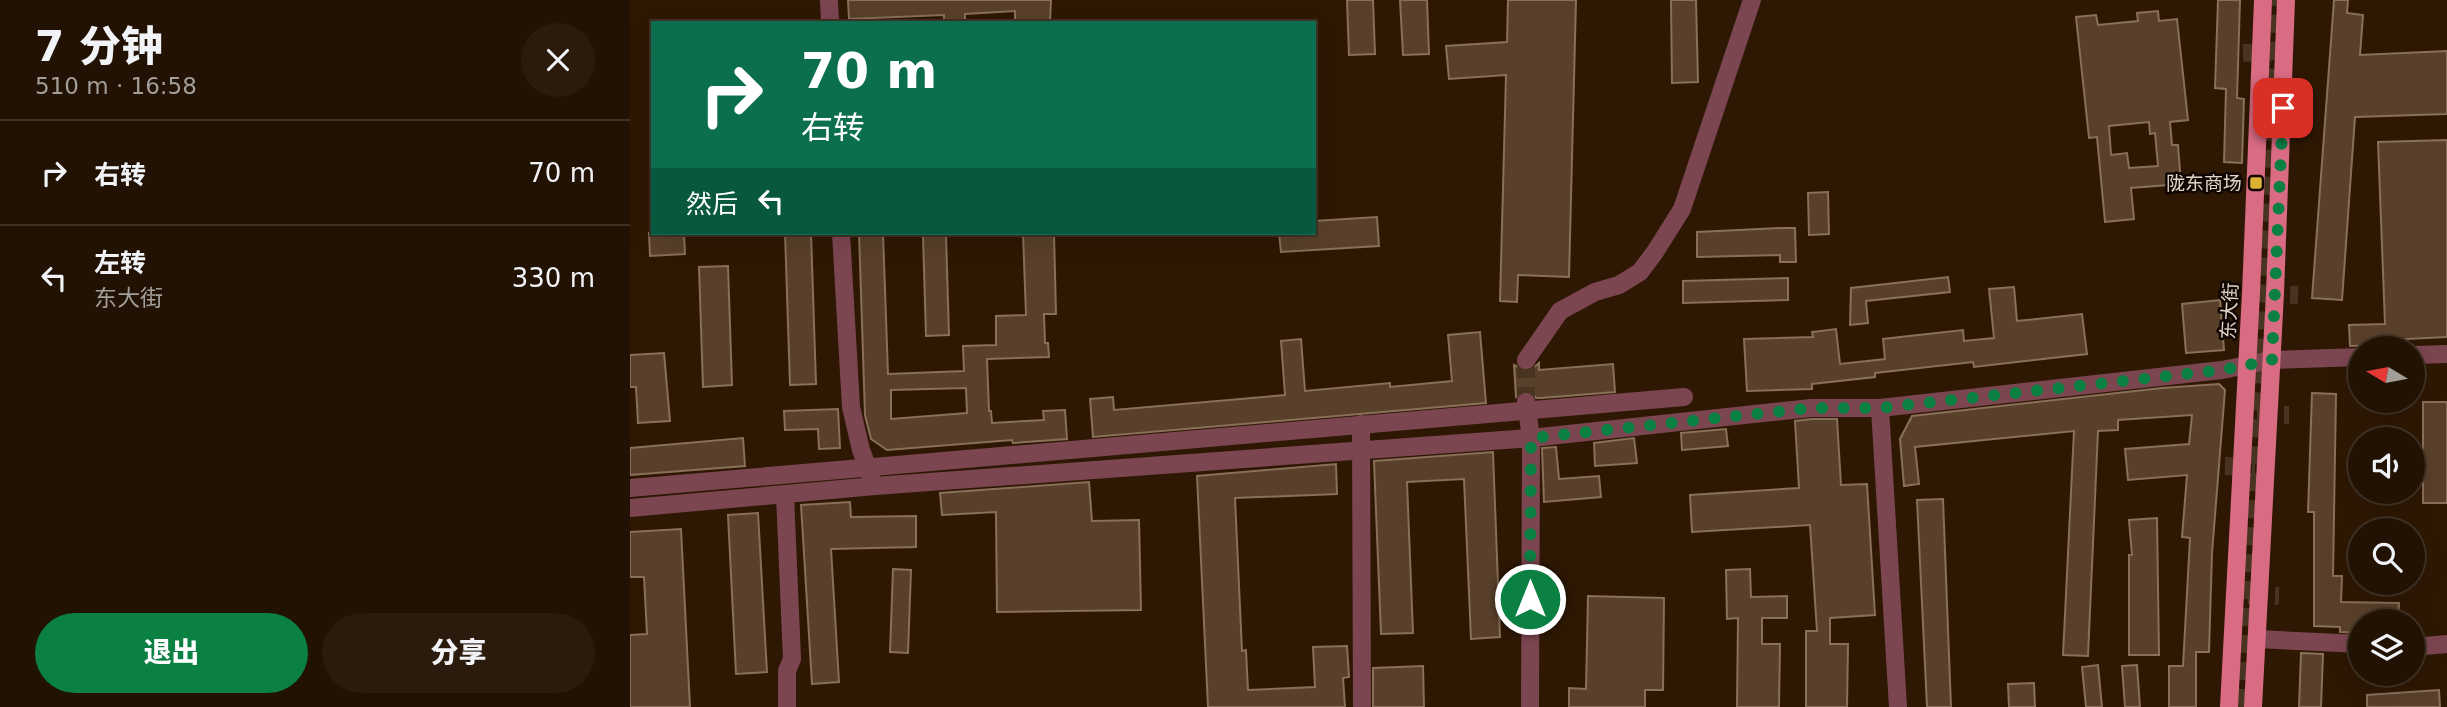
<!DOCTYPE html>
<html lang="zh">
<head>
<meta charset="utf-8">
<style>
  body { margin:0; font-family:"DejaVu Sans","Noto Sans SC",sans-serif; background:#2a1b0d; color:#f1f3f6; height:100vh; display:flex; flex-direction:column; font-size:26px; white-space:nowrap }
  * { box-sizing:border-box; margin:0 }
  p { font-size:23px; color:#a29e9a }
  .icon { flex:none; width:38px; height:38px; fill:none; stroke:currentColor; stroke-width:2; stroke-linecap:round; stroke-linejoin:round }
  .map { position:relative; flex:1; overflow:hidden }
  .details { display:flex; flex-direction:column; background:#221203; width:630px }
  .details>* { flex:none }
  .banner { position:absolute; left:21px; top:21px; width:665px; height:214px; border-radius:0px; box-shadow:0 7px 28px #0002,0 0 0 2px #3f3225; background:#0b6e4f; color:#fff; overflow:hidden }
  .needle { width:46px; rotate:280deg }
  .tools { position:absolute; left:1718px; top:336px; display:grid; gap:14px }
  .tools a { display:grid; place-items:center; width:77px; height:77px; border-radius:50%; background:#221203; box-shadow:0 7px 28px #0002,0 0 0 2px #3f3225; font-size:35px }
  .pin { position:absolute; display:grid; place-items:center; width:60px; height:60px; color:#fff; margin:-30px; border-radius:14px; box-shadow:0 4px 10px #0006 }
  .me { position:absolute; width:77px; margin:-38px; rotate:0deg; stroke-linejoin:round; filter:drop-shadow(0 0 5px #0008) }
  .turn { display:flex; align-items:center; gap:24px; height:147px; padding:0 35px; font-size:32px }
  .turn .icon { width:91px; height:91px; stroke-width:2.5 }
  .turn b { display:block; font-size:49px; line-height:60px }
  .then { display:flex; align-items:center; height:66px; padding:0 35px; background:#0003; gap:14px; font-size:26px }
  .round { display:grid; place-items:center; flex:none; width:74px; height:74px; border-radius:37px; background:#2a1b0d }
  .overview { display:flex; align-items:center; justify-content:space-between; height:119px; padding:0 35px }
  h1 { font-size:42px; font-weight:800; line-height:52px }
  .primary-button { display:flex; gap:14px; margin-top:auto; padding:14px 35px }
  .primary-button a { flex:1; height:80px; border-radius:42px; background:#0b8043; color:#fff; font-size:28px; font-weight:800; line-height:80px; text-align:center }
  .primary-button a+a { background:#2a1b0d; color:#f1f3f6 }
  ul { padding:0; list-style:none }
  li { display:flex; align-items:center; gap:21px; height:105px; padding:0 35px; border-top:2px solid #3f3225 }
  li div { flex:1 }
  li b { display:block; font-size:26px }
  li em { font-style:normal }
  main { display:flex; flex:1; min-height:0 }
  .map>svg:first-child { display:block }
  .building { fill:#59402b; stroke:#8a6f59; stroke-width:2; fill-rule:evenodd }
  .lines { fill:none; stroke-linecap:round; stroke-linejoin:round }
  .minor-tunnel { stroke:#493421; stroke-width:18; stroke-dasharray:18 9; stroke-linecap:butt }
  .minor { stroke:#7c4651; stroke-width:18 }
  .major { stroke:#d96b83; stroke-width:18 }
  .route { stroke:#0b8043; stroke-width:12; stroke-dasharray:0 21.6 }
  .poi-dot { fill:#dab333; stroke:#0f0602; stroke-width:2.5 }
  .labels { text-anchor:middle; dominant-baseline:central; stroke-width:5; stroke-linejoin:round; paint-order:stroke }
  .poi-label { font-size:19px; fill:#e2d3c7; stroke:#0f0602; text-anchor:end }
  .street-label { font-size:19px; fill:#e2d3c7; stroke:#0f0602 }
</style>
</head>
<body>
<main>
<section class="details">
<div class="overview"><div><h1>7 分钟</h1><p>510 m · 16:58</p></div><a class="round"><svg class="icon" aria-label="close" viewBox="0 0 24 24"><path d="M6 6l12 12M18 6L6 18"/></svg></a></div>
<ul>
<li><svg class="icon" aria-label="right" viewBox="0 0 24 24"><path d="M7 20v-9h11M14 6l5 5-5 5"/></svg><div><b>右转</b></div><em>70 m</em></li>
<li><svg class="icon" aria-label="left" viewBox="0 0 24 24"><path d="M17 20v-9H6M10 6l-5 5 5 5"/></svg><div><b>左转</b><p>东大街</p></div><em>330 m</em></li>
</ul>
<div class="primary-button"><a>退出</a><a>分享</a></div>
</section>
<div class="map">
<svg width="1817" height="707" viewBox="0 0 1817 707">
  <rect width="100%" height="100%" fill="#2e1804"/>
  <g class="building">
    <path d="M218,0H421L420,23H385V11L335,14V23H314V15L219,19Z"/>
    <path d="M717,0H743L745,54L719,55Z"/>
    <path d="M770,0H797L799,54L773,55Z"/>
    <path d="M878,0H946L939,277L888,275L887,302L870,301L876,75L819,79L816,46L877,42Z"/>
    <path d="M1041,0H1066L1068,82L1042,83Z"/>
    <path d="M1588,0H1610L1607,98L1614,99L1612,163L1594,162L1596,89L1585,88Z"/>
    <path d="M1704,0H1718L1717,13L1733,15L1730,55L1817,51V114L1725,117L1712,300L1682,298Z"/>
    <path d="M1528,11L1529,21L1547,19L1558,120L1540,122L1542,145H1548L1551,184L1501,188L1504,219L1475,222L1467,137L1459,138L1446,17L1466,15L1468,25L1508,21L1507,13ZM1519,122L1520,134L1525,133L1528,166L1499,168L1497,153L1481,155L1479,126Z"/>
    <path d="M1817,140V337L1756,340V345L1720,346L1719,325L1755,324L1748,142Z"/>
    <path d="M1198,192L1199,234L1179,235L1178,193Z"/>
    <path d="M747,217L749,246L651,252L649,233H684V221Z"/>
    <path d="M1150,228H1165L1166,262H1150V255L1067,257V232Z"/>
    <path d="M19,233H54L55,254L20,256Z"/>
    <path d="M155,233H181L186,384L160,385Z"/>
    <path d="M229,233H253L258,374L334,371L333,346L366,345V316L396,315L393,233H424L426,314H414L415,343H418L419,357L357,359L359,411H361L362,423L414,420L413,411L435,410L437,439L383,443L382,440L257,450L241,439L235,415ZM336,388L337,413L261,419V390Z"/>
    <path d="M316,235L319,335L296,336L293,236Z"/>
    <path d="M98,266L102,385L73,387L69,267Z"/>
    <path d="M1318,277L1320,292L1236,301L1238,323L1220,325L1221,288Z"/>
    <path d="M1158,278V300L1053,303V281Z"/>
    <path d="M1384,287L1387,321L1452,314L1457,354L1344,367L1343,362L1245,373V377L1182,384V389L1117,391L1114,339L1183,337L1182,332L1206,329L1210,364L1255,359L1253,339L1333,330L1334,341L1364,338L1359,289Z"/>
    <path d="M1590,300L1594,350L1556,353L1552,304Z"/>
    <path d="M850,332L856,403L463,437L460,399L483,397L484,410L655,395L651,341L671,339L675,391L760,383V387L822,381L818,335Z"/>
    <path d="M34,353L40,421L8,423L6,387H0V355Z"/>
    <path d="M909,363V370L983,364L985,392L911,398H906L901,392L895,391L886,397L884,365L896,371L901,370Z"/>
    <path d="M1589,384L1595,390L1582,553L1579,652H1566V707H1539V666H1553L1560,538L1552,537L1557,475L1498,480L1495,449L1559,444L1562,415L1488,420V430L1468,431L1458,656L1433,655L1444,431L1285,447L1289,484L1274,486L1270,439L1282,416L1532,388Z"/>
    <path d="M1682,393L1706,394L1703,576H1712L1711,602L1769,603L1768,621H1731V633L1710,632V627L1684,626V512H1678Z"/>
    <rect x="1793" y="402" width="24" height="101"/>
    <path d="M208,409L210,448L189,449L188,429L155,430L154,411Z"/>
    <path d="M1182,419H1207L1211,485L1237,484L1245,615L1200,618V644H1218L1217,707H1176V631H1187L1180,525L1062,532L1060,495L1169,488L1165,421Z"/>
    <path d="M1096,429L1098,446L1052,450L1051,433Z"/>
    <path d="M113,438L115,466L0,475V448Z"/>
    <path d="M1004,438L1007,463L965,466L964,443Z"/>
    <path d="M926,447L929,479L969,476L971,497L914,502L912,448Z"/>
    <path d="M863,452L870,637L841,639L834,479L777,482L783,633L751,634L744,461Z"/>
    <path d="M706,464L707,494L605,498L612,651L616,650L618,690L685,687L683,647L717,646L719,677L713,678L715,707H578L567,476Z"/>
    <path d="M459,482L462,521L509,520L511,610L367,612L366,512L312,515L310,493Z"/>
    <path d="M1313,499L1321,707H1297L1287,500Z"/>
    <path d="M220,502L221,517L286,516V547L201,549L209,682L182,684L171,505Z"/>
    <path d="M128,513L137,672L106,674L98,515Z"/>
    <path d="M1527,518L1529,655H1499V555H1502L1499,520Z"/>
    <path d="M51,529L60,707H0V635L17,634L14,577H0V532Z"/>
    <path d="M263,569L281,570L278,653L260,652Z"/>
    <path d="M1120,569L1121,597L1157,596V618H1132V644H1150L1149,707H1107L1108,618L1097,619L1096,570Z"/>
    <path d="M958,596L1034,598L1033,690H1015V707H939V688L956,689Z"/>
    <path d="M1671,653L1693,654L1691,707H1669Z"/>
    <path d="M1468,665L1472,707H1456L1452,667Z"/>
    <path d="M1507,665L1510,707H1495L1492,666Z"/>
    <path d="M793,666L794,707H743V668Z"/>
    <path d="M1404,683L1405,707H1379L1378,684Z"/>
    <path d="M1809,690L1810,707H1737V695Z"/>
  </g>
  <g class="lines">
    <g class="minor-tunnel">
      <path d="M1613,53L1642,52"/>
      <path d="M1633,294L1668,295"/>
      <path d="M896,360V402"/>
      <path d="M1627,415H1659"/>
      <path d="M1595,466L1625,467"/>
      <path d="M1618,595L1649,596"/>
      <path d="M1612,707L1633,294L1644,0"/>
    </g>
    <g class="minor">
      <path d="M199,0L200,23"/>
      <path d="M211,233L221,407L231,450L241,476"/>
      <path d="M1783,355L1817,354"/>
      <path d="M896,360L930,311L965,292L989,285L1010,272L1025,252L1052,209L1122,0"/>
      <path d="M896,402L901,438L900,707"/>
      <path d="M1250,408L1268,707"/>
      <path d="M731,424L732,707"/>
      <path d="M0,488L1054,397"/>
      <path d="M155,495L162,659L157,671V707"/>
      <path d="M0,508L245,486L901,438L1181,408H1250L1592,370L1642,360L1731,357"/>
      <path d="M1627,639L1731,644"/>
      <path d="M1783,647L1817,644"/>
    </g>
    <g class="major">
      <path d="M1599,707L1621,293L1633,0"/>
      <path d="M1623,707L1645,293L1656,0"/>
    </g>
  </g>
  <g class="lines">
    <path class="route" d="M900,599L901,438L1181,408H1250L1592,370L1642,360L1653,108"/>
  </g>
  <rect class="poi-dot" x="1619" y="176" width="14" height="14" rx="3.5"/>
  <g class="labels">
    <g class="poi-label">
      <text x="1612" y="183">陇东商场</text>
    </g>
    <g class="street-label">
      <text transform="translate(1599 311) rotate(-87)">东大街</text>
    </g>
  </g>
</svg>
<div class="tools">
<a><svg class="needle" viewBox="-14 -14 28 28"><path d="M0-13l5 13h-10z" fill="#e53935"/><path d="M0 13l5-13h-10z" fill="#a29e9a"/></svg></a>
<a><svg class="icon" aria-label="sound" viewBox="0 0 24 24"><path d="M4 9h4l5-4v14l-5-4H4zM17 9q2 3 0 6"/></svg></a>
<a><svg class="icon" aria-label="search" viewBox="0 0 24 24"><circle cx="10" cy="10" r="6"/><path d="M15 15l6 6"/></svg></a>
<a><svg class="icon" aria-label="layers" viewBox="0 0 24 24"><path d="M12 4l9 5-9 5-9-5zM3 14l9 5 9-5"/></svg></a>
</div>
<div class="pin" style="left:1653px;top:108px;background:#d93025"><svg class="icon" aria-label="arrive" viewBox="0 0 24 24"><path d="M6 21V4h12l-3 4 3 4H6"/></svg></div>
<svg class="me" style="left:900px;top:599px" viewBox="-20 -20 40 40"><circle r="17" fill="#0b8043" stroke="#fff" stroke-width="3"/><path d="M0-11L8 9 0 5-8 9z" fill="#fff"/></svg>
<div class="banner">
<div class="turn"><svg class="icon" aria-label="right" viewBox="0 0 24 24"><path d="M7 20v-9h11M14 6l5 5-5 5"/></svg><div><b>70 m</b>右转</div></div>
<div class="then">然后<svg class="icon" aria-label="left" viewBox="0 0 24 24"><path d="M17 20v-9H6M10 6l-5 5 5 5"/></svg></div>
</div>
</div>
</main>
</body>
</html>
